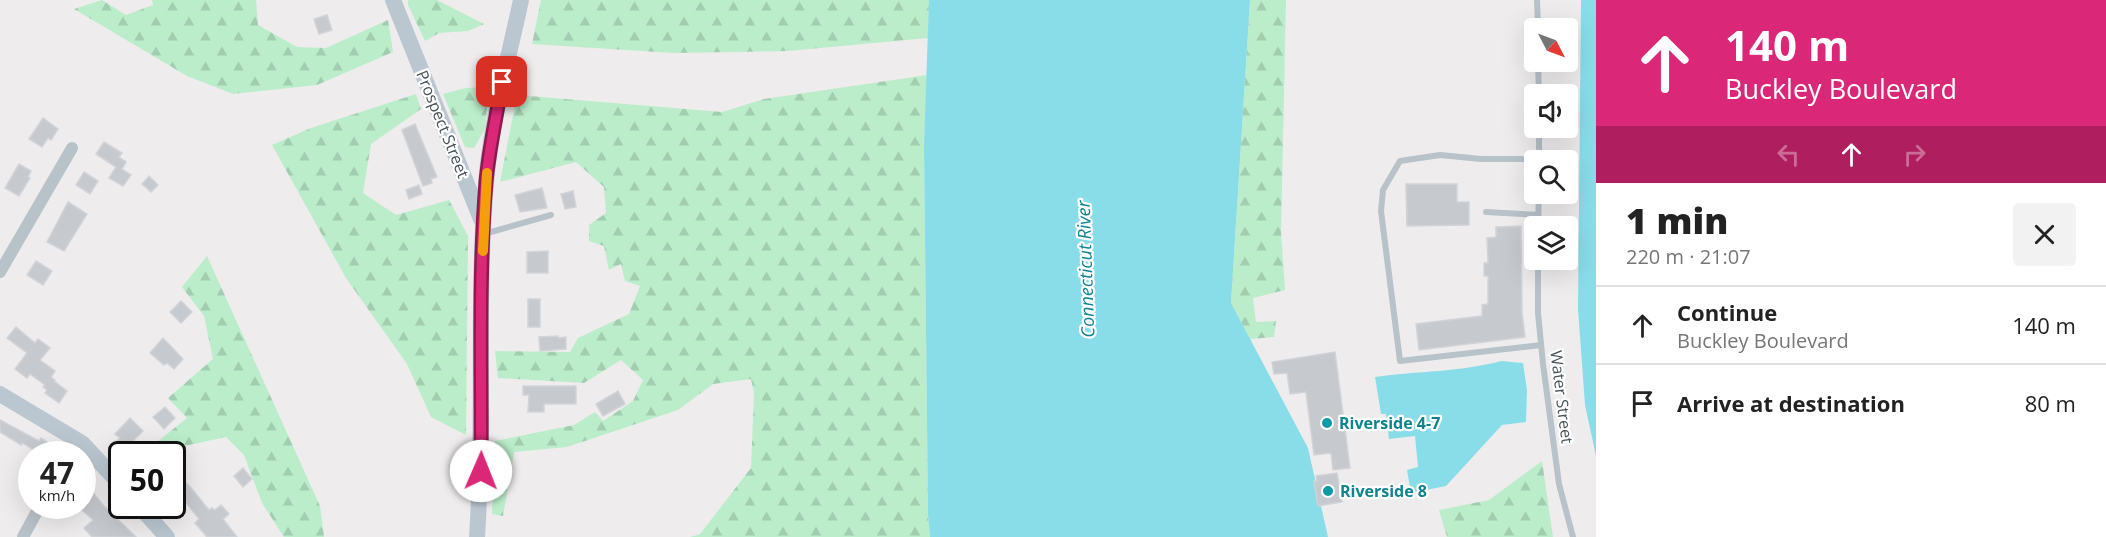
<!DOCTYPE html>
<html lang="en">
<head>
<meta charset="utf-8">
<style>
  body { margin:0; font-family:"Open Sans",sans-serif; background:#f2f2f2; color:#222; height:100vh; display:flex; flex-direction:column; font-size:22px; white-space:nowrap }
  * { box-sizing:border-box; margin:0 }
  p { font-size:20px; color:#767676 }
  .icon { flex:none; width:33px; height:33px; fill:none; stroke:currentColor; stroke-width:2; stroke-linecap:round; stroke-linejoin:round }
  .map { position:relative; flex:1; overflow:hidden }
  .sheet { display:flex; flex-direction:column; background:#fff; width:510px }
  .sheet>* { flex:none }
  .guide { background:#db2777; color:#fff; overflow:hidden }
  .needle { width:39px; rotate:131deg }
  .controls { position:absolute; left:1524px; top:18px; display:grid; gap:12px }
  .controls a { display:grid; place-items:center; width:54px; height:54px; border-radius:6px; background:#fff; box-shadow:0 6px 24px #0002; font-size:30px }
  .speed { position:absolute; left:18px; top:441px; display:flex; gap:12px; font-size:30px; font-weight:700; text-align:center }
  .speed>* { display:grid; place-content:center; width:78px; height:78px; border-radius:50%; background:#fff; box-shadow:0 6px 24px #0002; line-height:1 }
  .speed small { font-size:15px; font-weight:400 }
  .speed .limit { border:3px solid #111; border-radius:9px; background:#fff; color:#111 }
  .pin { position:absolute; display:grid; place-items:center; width:51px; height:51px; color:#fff; margin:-26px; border-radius:12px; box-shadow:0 3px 9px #0006 }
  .me { position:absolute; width:66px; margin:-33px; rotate:1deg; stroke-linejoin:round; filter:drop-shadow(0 0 4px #0008) }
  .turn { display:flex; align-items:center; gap:21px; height:126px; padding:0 30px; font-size:27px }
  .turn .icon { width:78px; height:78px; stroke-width:2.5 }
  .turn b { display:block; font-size:42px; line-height:51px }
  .lanes { display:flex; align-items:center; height:57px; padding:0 30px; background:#0003; justify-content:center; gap:30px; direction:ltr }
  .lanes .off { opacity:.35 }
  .round { display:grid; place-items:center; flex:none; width:63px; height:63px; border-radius:6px; background:#f2f2f2 }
  .head { display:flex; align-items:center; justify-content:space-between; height:102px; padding:0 30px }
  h1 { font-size:36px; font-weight:800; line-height:45px }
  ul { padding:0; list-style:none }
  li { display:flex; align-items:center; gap:18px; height:78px; padding:0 30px; border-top:2px solid #e0e0e0 }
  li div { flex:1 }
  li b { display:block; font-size:22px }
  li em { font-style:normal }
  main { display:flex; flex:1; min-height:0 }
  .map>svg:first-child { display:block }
  .forest { fill:url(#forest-firs) }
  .water { fill:#89dde9 }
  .building { fill:#c6cacf; stroke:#d1d3d8; stroke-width:1.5 }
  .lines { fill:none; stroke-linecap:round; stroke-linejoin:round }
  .lane { stroke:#b8c2c9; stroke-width:6 }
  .street { stroke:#b8c2c9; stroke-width:12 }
  .secondary { stroke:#bac7d1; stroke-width:16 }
  .route-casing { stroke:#8e194d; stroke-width:15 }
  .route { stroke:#db2777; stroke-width:10 }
  .slow { stroke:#f59e0b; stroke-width:10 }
  .culture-dot { fill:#0f9aa8; stroke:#fff; stroke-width:2 }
  .labels { text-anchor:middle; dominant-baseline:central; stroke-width:4.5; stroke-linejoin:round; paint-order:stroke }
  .street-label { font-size:16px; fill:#455259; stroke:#fff }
  .culture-label { font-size:16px; font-weight:bold; fill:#0d838f; stroke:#fff; text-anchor:start }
  .water-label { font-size:18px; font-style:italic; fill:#0f8294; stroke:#fff }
</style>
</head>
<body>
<main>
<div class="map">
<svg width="1596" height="537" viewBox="0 0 1596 537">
  <defs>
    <pattern id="forest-firs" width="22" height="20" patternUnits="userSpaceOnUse" patternTransform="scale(1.5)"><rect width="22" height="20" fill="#bbedca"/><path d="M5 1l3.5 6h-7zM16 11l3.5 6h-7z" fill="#a2cdb0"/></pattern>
  </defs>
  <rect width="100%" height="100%" fill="#efeced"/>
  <g class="forest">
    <path d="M102,0L126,15L153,5L152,0H256L258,25L297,47L326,48L388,20L393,52L317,85L233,94L187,76L74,9Z"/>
    <path d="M408,0H437L484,24L468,31L439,33L425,41L408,5Z"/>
    <path d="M541,0H929L928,38L788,51L673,53L532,44Z"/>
    <path d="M1250,0H1286L1281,232L1285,290L1253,298L1256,322L1276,321L1274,337L1250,339L1231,303Z"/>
    <path d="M927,75L924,146L928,514L930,537H690L700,534L751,468L754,393L751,379L713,384L678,410L567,447L514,452L503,516L492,514L495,441L574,425L595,412L603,421L633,401L643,380L621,360L584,383L498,378L495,351L570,352L578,338L629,314L640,286L625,281L621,264L609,270L604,246L589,241V225L606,213L604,187L576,162L500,182L517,95L722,112L764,99Z"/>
    <path d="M489,87L485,129L474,148L465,147L443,94L465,88Z"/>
    <path d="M416,94L421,109L371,144L363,193L396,215L449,200L468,236L466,435L431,417L407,364L346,278L272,145L311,128Z"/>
    <path d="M207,256L320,506L324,537H284L262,503L244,455L226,437L184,446L173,458L172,454H142L187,418L168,398L213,359L204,316L182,287Z"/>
    <path d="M1542,461L1553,537H1447L1439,510L1489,500Z"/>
  </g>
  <g class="water">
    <path d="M929,0H1250L1231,303L1308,448L1328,537H930L928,514L924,146Z"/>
    <path d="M1581,0H1596V456L1585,405L1578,309Z"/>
    <path d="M1501,361L1523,363L1527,390L1526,422L1502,425L1446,486L1411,493L1407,470L1418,467L1415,436L1389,439L1386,414H1381L1375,377C1416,371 1461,372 1501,361Z"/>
  </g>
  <g class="building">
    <path d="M327,15L332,30L319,34L314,19Z"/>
    <path d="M43,118L58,129L51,140L48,138L42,147L29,139Z"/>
    <path d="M415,124L437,177L431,179L432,183L423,186L402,130Z"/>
    <path d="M104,142L122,153L119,157L126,162L122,169L131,175L123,186L109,178L116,167L96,154Z"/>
    <path d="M19,164L31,171L28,177L30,178L19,196L5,188Z"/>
    <path d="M84,172L98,181L90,194L76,185Z"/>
    <path d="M149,176L158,185L151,192L142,184Z"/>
    <path d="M1406,184H1457V202H1469V225L1407,226Z"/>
    <path d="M419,185L422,194L409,199L406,190Z"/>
    <path d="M542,188L547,208L520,212L515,195Z"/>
    <path d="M573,191L576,207L565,209L561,194Z"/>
    <path d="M68,202L87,214L64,251L47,242Z"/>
    <path d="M1521,226L1522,313L1525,337L1419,350L1416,324L1482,316V305L1488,304V276H1484V263H1488L1487,238L1496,237V227Z"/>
    <path d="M548,251V273H527V252Z"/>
    <path d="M36,261L52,271L43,285L27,275Z"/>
    <rect x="528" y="299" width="12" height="28"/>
    <path d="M181,301L192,312L181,323L170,312Z"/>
    <path d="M16,327L35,343L38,339L50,348L40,360L55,371L51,377L55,380L54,381L67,391L59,403L45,393L47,390L43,387L45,385L30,374L27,378L15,369L27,353L7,338Z"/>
    <path d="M558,336V338L566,337V349L540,351L539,337Z"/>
    <path d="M163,338L183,359L174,369L167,363L164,365L150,353Z"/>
    <path d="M1335,352L1350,468L1333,470L1331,453L1314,455L1306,392L1290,394L1287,373L1274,374L1272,362Z"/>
    <path d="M523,386H576V404H544V412H528L529,395H523Z"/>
    <path d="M618,391L625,404L603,416L596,404Z"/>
    <path d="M165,407L175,418L164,429L153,417Z"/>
    <path d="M130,418L143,431L124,450L116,442L120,438L115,434Z"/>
    <path d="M0,420L39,441L41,438L52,445L45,454H40L23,443L21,445L0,432Z"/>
    <path d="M243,468L252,479L243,487L234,476Z"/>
    <path d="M1337,473L1342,502L1318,506L1314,481H1317L1316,476Z"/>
    <path d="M82,479L103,505L136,537H92L84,528L93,520L82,510Z"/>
    <path d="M179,480L184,485L187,483L209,510L212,508L215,510L221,505L229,514L223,519L237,537H207L195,523L199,519L181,496L172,502V486Z"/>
  </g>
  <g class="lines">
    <g class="lane">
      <path d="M1537,0L1538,28"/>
      <path d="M1538,62L1539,94"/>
      <path d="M1539,159H1481L1440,155L1400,161L1383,190L1381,211L1400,361L1541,345"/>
      <path d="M1539,160V128"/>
      <path d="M1486,212L1538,215"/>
      <path d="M1538,226L1539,194"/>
      <path d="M484,234L551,215"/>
      <path d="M1538,260V313L1543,364L1559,484L1573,537"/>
    </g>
    <g class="street">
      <path d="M0,272L72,148"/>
      <path d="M75,454L82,443"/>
      <path d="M23,537L40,506"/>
    </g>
    <g class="secondary">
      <path d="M393,0L481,219"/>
      <path d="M0,394L82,443L122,486"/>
      <path d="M139,506L167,537"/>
      <path d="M477,537C485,419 476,301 486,183C491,121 508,61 521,0"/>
    </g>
  </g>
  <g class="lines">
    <g class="route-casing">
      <path id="route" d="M481,471C482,375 478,278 486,182C489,148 497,115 502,82"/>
    </g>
    <use href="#route" class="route"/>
    <path class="slow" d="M483,251L487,173"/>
  </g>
  <g class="culture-dot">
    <circle cx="1327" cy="423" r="6"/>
    <circle cx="1328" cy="491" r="6"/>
  </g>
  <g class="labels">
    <g class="street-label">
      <text transform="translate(443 124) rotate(68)">Prospect Street</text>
      <text transform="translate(1562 397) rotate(83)">Water Street</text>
    </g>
    <g class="culture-label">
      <text x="1339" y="423">Riverside 4-7</text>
      <text x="1340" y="491">Riverside 8</text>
    </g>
    <g class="water-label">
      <text transform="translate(1085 269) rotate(-92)">Connecticut River</text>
    </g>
  </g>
</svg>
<div class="controls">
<a><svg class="needle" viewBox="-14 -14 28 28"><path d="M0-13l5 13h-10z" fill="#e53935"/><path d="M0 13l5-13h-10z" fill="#767676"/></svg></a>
<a><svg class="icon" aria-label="sound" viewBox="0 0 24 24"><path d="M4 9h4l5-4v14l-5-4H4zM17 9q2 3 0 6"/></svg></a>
<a><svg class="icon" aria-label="search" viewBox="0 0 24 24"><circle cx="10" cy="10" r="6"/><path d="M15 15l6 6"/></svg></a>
<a><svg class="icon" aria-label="layers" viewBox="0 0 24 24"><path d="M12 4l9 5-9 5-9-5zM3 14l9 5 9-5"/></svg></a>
</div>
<div class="speed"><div>47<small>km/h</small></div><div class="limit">50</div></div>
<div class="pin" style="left:502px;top:82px;background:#d93025"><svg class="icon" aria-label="arrive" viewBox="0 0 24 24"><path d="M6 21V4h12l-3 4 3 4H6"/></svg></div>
<svg class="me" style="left:481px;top:471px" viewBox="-20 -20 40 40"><circle r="19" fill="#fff"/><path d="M0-13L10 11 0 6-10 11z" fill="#db2777"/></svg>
</div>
<section class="sheet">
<div class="guide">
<div class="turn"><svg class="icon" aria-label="ahead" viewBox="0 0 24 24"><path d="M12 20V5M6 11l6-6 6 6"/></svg><div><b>140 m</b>Buckley Boulevard</div></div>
<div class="lanes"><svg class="icon off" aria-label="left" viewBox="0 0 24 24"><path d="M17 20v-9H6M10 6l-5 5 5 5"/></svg><svg class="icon" aria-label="ahead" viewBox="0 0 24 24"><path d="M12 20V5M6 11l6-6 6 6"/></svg><svg class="icon off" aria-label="right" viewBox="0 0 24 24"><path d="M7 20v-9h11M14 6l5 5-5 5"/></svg></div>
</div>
<div class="head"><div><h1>1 min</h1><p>220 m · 21:07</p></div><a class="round"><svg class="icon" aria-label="close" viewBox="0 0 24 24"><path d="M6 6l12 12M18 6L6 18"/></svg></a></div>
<ul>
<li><svg class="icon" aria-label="ahead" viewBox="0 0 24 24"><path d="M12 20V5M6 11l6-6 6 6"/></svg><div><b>Continue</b><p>Buckley Boulevard</p></div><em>140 m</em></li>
<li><svg class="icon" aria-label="arrive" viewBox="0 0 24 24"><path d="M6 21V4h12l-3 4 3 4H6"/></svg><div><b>Arrive at destination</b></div><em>80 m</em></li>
</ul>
</section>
</main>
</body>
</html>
